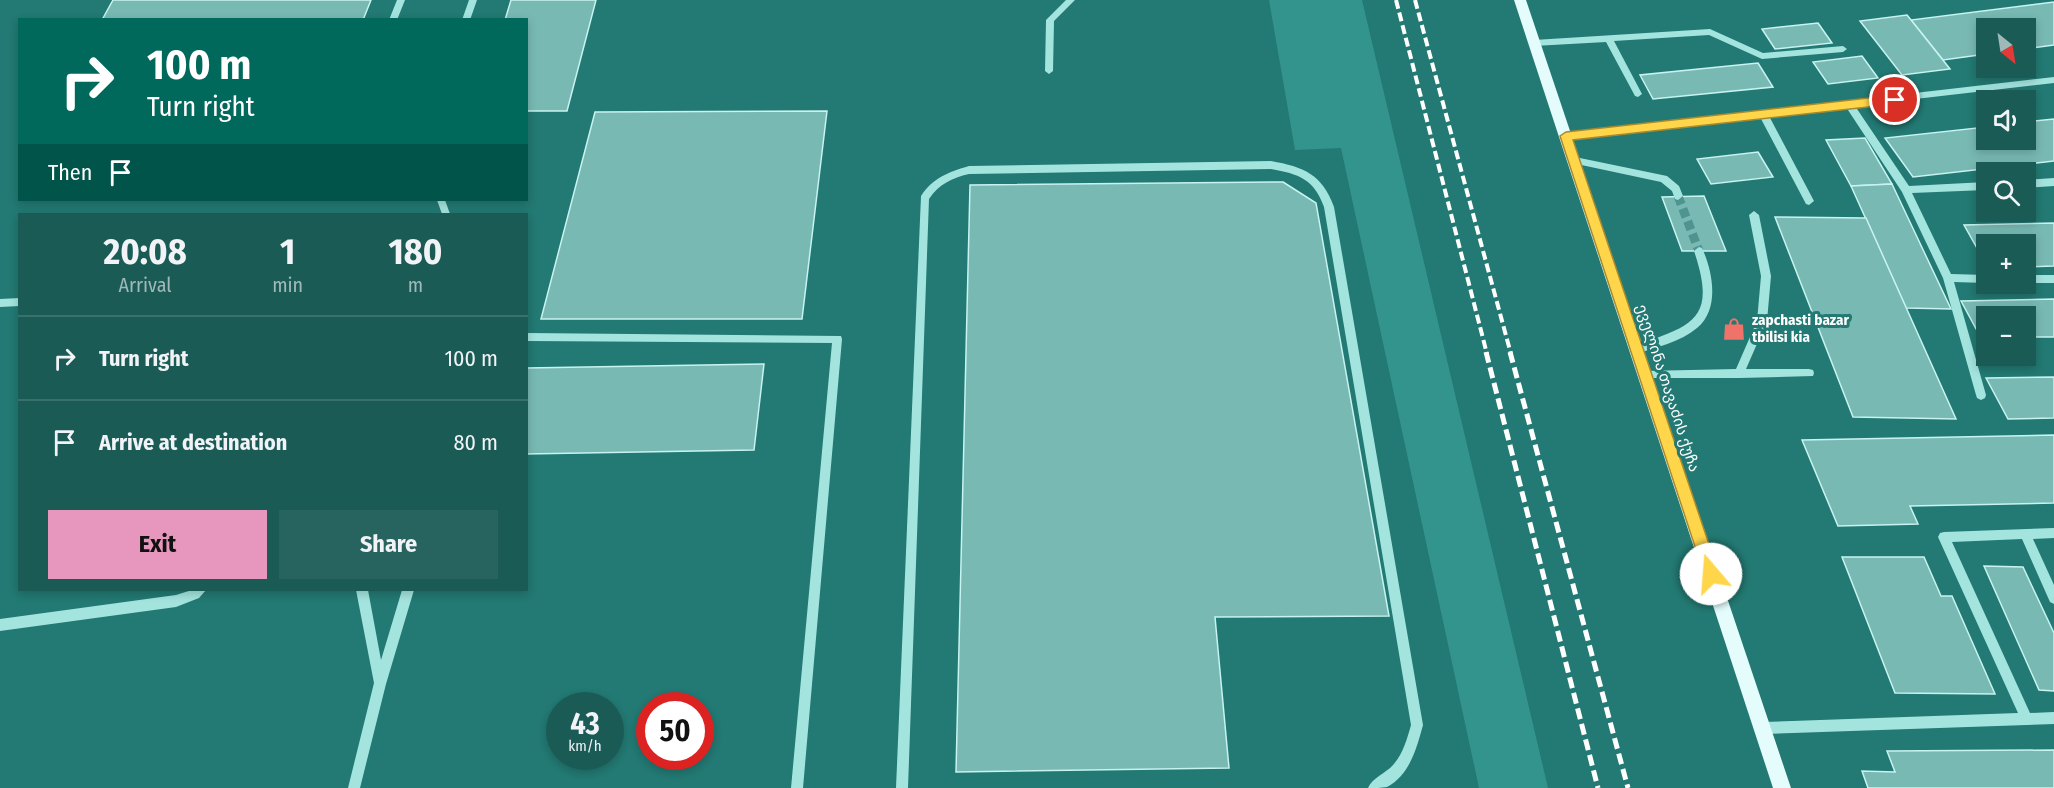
<!DOCTYPE html>
<html lang="en">
<head>
<meta charset="utf-8">
<style>
  body { margin:0; font-family:"Fira Sans Condensed","Noto Sans Georgian",sans-serif; background:#276460; color:#f1f3f6; height:100vh; display:flex; flex-direction:column; font-size:22px; white-space:nowrap }
  * { box-sizing:border-box; margin:0 }
  p { font-size:20px; color:#9fb9b9 }
  .icon { flex:none; width:33px; height:33px; fill:none; stroke:currentColor; stroke-width:2; stroke-linecap:round; stroke-linejoin:round }
  .map { position:relative; flex:1; overflow:hidden }
  .panel { position:absolute; left:18px; top:213px; width:510px; height:378px; display:flex; flex-direction:column; background:#1a5b56; border-radius:0px; box-shadow:0 3px 9px #0003 }
  .panel>* { flex:none }
  .top-card { position:absolute; left:18px; top:18px; width:510px; height:183px; border-radius:0px; box-shadow:0 3px 9px #0003; background:#00695c; color:#fff; overflow:hidden }
  .needle { width:39px; rotate:150deg }
  .fabs { position:absolute; left:1976px; top:18px; display:grid; gap:12px }
  .fabs a { display:grid; place-items:center; width:60px; height:60px; border-radius:0px; background:#1a5b56; box-shadow:0 3px 9px #0003; font-size:30px }
  .speed { position:absolute; left:546px; top:692px; display:flex; gap:12px; font-size:30px; font-weight:700; text-align:center }
  .speed>* { display:grid; place-content:center; width:78px; height:78px; border-radius:50%; background:#1a5b56; box-shadow:0 3px 9px #0003; line-height:1 }
  .speed small { font-size:15px; font-weight:400 }
  .speed .limit { border:9px solid #d22; background:#fff; color:#111 }
  .pin { position:absolute; display:grid; place-items:center; width:51px; height:51px; color:#fff; margin:-26px; border:3px solid #fff; border-radius:50%; box-shadow:0 2px 6px #0007 }
  .me { position:absolute; width:66px; margin:-33px; rotate:342deg; stroke-linejoin:round; filter:drop-shadow(0 0 4px #0008) }
  .turn { display:flex; align-items:center; gap:21px; height:126px; padding:0 30px; font-size:27px }
  .turn .icon { width:78px; height:78px; stroke-width:2.5 }
  .turn b { display:block; font-size:42px; line-height:51px }
  .then { display:flex; align-items:center; height:57px; padding:0 30px; background:#0003; gap:12px; font-size:22px }
  .eta { display:flex; justify-content:space-evenly; align-items:center; height:102px; text-align:center }
  .eta b { font-size:36px; font-weight:700; line-height:42px }
  .primary-button { display:flex; gap:12px; margin-top:auto; padding:12px 30px }
  .primary-button a { flex:1; height:69px; border-radius:0px; background:#e797bd; color:#111; font-size:24px; font-weight:700; line-height:69px; text-align:center }
  .primary-button a+a { background:#276460; color:#f1f3f6 }
  ul { padding:0; list-style:none }
  li { display:flex; align-items:center; gap:18px; height:84px; padding:0 30px; border-top:2px solid #38706c }
  li div { flex:1 }
  li b { display:block; font-size:22px }
  li em { font-style:normal }
  .map>svg:first-child { display:block }
  .green { fill:#33948d }
  .building { fill:#78b9b4; stroke:#c7f3f0; stroke-width:1.5 }
  .lines { fill:none; stroke-linecap:round; stroke-linejoin:round }
  .minor-tunnel { stroke:#4f948f; stroke-width:9; stroke-dasharray:9 4.5; stroke-linecap:butt }
  .minor { fill:#a4e4df; fill-rule:evenodd }
  .major { fill:#e4fcfc; fill-rule:evenodd }
  .rail-far1 { stroke:#fff; stroke-width:4; stroke-dasharray:9 4; stroke-linecap:butt }
  .rail { stroke:#fff; stroke-width:5; stroke-dasharray:11 5; stroke-linecap:butt }
  .route { fill:#ffd54a; stroke:#a68a30; stroke-width:1.5 }
  .labels { text-anchor:middle; dominant-baseline:central; stroke-width:6; stroke-linejoin:round; paint-order:stroke }
  .poi-label { font-size:15px; font-weight:bold; fill:#fff; stroke:#237973; text-anchor:start }
  .street-label { font-size:15px; fill:#fff; stroke:#237973 }
</style>
</head>
<body>
<div class="map">
<svg width="2054" height="788" viewBox="0 0 2054 788">
  <rect width="100%" height="100%" fill="#237973"/>
  <path class="green" d="M1269,0H1362L1548,788H1479L1341,148L1295,150Z"/>
  <g class="building">
    <path d="M113,0H371L363,20H102Z"/>
    <path d="M511,0H596L567,111H526V20H505Z"/>
    <path d="M2054,2V45L2025,49V28H1986V54L1943,60L1911,20Z"/>
    <path d="M1907,15L1911,20L1950,69L1902,75L1860,21Z"/>
    <path d="M1818,23L1832,43L1775,49L1762,29Z"/>
    <path d="M1862,56L1878,78L1828,84L1813,62Z"/>
    <path d="M1758,63L1773,87L1653,99L1640,75Z"/>
    <path d="M827,111L802,319H541L595,112Z"/>
    <path d="M2054,119V161L1913,177L1885,138L1986,127V140H2025V122Z"/>
    <path d="M1865,138L1892,184L1851,186L1826,140Z"/>
    <path d="M1758,152L1773,177L1711,184L1697,159Z"/>
    <path d="M1283,182L1316,203L1389,616L1215,617L1229,768L956,772L970,185Z"/>
    <path d="M1892,184L1951,309L1906,308L1851,186Z"/>
    <path d="M1704,196L1726,251H1682L1662,197Z"/>
    <path d="M1775,217L1866,218L1956,419L1853,417Z"/>
    <path d="M2054,223V266L2025,267V244H1986V264L1964,225Z"/>
    <path d="M2054,299V337H2025V316H1986V338H1981L1961,301Z"/>
    <path d="M764,364L754,450L526,454V368Z"/>
    <path d="M2054,377V418L2008,419L1986,378Z"/>
    <path d="M2054,435V503L1910,506L1918,524L1838,526L1802,440Z"/>
    <path d="M1842,557H1924L1941,596H1952L1995,694L1895,693Z"/>
    <path d="M1984,566L2023,567L2054,633V691L2039,690Z"/>
    <path d="M2054,750V788H1868L1862,771L1895,772L1887,751Z"/>
  </g>
  <g class="lines">
    <path class="minor-tunnel" d="M1678,196L1699,251"/>
    <g class="minor">
      <path d="M397,0H405L397,20H389Z"/>
      <path d="M469,0H477L470,20H462Z"/>
      <path d="M1066,0H1075L1054,21L1053,71L1049,74L1045,71L1046,20Z"/>
      <path d="M1710,29L1763,53L1843,46L1847,49L1843,52L1762,59L1709,35L1614,41L1642,94L1638,97L1635,96L1606,42L1534,46L1530,43L1534,40Z"/>
      <path d="M2054,77V83L1855,106L1909,186L1986,182V190L1912,193L1951,274L1986,275V283L1954,282L1986,395L1985,398L1981,400L1977,398L1976,395L1943,278L1902,192L1846,107L1769,116L1814,201L1809,205L1806,204L1760,117L1566,139L1561,136L1566,133Z"/>
      <path d="M1575,157L1667,176L1679,186L1683,196L1678,200L1675,199L1672,191L1661,182L1572,163L1570,161Z"/>
      <path d="M1271,161C1304,167 1322,174 1334,207L1423,725C1417,747 1410,775 1387,787C1382,788 1374,788 1368,788C1372,778 1386,773 1393,765C1403,754 1407,739 1411,725L1324,207C1314,179 1299,174 1271,169L969,174C952,178 939,184 929,199L908,788H896L921,196C933,178 948,172 969,166Z"/>
      <path d="M2054,178V186L2025,188V180Z"/>
      <path d="M437,200H445L450,214H442Z"/>
      <path d="M1754,211L1759,215L1771,276L1767,321L1746,369H1809L1813,370L1814,373L1813,376L1739,378H1641L1640,375L1641,372L1645,371L1736,369L1757,321L1761,276L1749,215Z"/>
      <path d="M1699,247L1702,248C1713,272 1720,309 1697,328C1681,342 1656,347 1636,354L1632,353L1631,350L1632,347C1691,325 1718,322 1694,251Z"/>
      <rect x="2025" y="275" width="29" height="8"/>
      <path d="M20,298V306L0,307V299Z"/>
      <path d="M526,333L841,336L842,339L803,788H791L832,343L526,341Z"/>
      <path d="M2054,528V538L2033,539L2054,585V604L2050,602L2022,539L1952,542L2030,713L2054,712V724L1763,734L1759,732L1757,728L1759,724L1763,722L2018,713L1938,537L1940,533L1944,532Z"/>
      <path d="M192,590H206L199,598L176,607L0,631V619L176,595Z"/>
      <path d="M356,590H368L381,660L402,590H414L386,684L360,788H348L374,683Z"/>
    </g>
    <path class="major" d="M1514,0H1526L1791,788H1773Z"/>
    <g class="rail-far1">
      <path d="M1396,0L1487,354"/>
      <path d="M1415,0L1511,354"/>
    </g>
    <g class="rail">
      <path d="M1486,352L1598,788"/>
      <path d="M1510,352L1628,788"/>
    </g>
  </g>
  <path class="route" d="M1895,95L1900,100L1895,104L1573,140L1719,574L1716,579L1711,581L1706,579L1704,574L1560,136L1566,132Z"/>
  <defs>
    <g id="shop-bare" transform="scale(1.8)"><path d="M-5-2.5h2.3a2.7 3.5 0 0 1 5.4 0H5L5.5 6h-11ZM-1.5-2.5h3a1.5 2.3 0 0 0-3 0Z" fill="#ef7368" stroke="#237973" stroke-width="2.5" paint-order="stroke"/></g>
  </defs>
  <g fill-rule="evenodd">
    <use href="#shop-bare" x="1734" y="329"/>
  </g>
  <g class="labels">
    <g class="poi-label">
      <text x="1752" y="320">zapchasti bazar<tspan x="1752" dy="17">tbilisi kia</tspan></text>
    </g>
    <g class="street-label">
      <text transform="translate(1668 388) rotate(72)">ეველინა თავაძის ქუჩა</text>
    </g>
  </g>
</svg>
<div class="fabs">
<a><svg class="needle" viewBox="-14 -14 28 28"><path d="M0-13l5 13h-10z" fill="#e53935"/><path d="M0 13l5-13h-10z" fill="#9fb9b9"/></svg></a>
<a><svg class="icon" aria-label="sound" viewBox="0 0 24 24"><path d="M4 9h4l5-4v14l-5-4H4zM17 9q2 3 0 6"/></svg></a>
<a><svg class="icon" aria-label="search" viewBox="0 0 24 24"><circle cx="10" cy="10" r="6"/><path d="M15 15l6 6"/></svg></a>
<a>+</a>
<a>−</a>
</div>
<div class="speed"><div>43<small>km/h</small></div><div class="limit">50</div></div>
<div class="pin" style="left:1895px;top:100px;background:#d93025"><svg class="icon" aria-label="arrive" viewBox="0 0 24 24"><path d="M6 21V4h12l-3 4 3 4H6"/></svg></div>
<svg class="me" style="left:1711px;top:574px" viewBox="-20 -20 40 40"><circle r="19" fill="#fff"/><path d="M0-13L10 11 0 6-10 11z" fill="#ffd54a"/></svg>
<div class="top-card">
<div class="turn"><svg class="icon" aria-label="right" viewBox="0 0 24 24"><path d="M7 20v-9h11M14 6l5 5-5 5"/></svg><div><b>100 m</b>Turn right</div></div>
<div class="then">Then<svg class="icon" aria-label="arrive" viewBox="0 0 24 24"><path d="M6 21V4h12l-3 4 3 4H6"/></svg></div>
</div>
<section class="panel">
<div class="eta">
<div><b>20:08</b><p>Arrival</p></div>
<div><b>1</b><p>min</p></div>
<div><b>180</b><p>m</p></div>
</div>
<ul>
<li><svg class="icon" aria-label="right" viewBox="0 0 24 24"><path d="M7 20v-9h11M14 6l5 5-5 5"/></svg><div><b>Turn right</b></div><em>100 m</em></li>
<li><svg class="icon" aria-label="arrive" viewBox="0 0 24 24"><path d="M6 21V4h12l-3 4 3 4H6"/></svg><div><b>Arrive at destination</b></div><em>80 m</em></li>
</ul>
<div class="primary-button"><a>Exit</a><a>Share</a></div>
</section>
</div>
</body>
</html>
